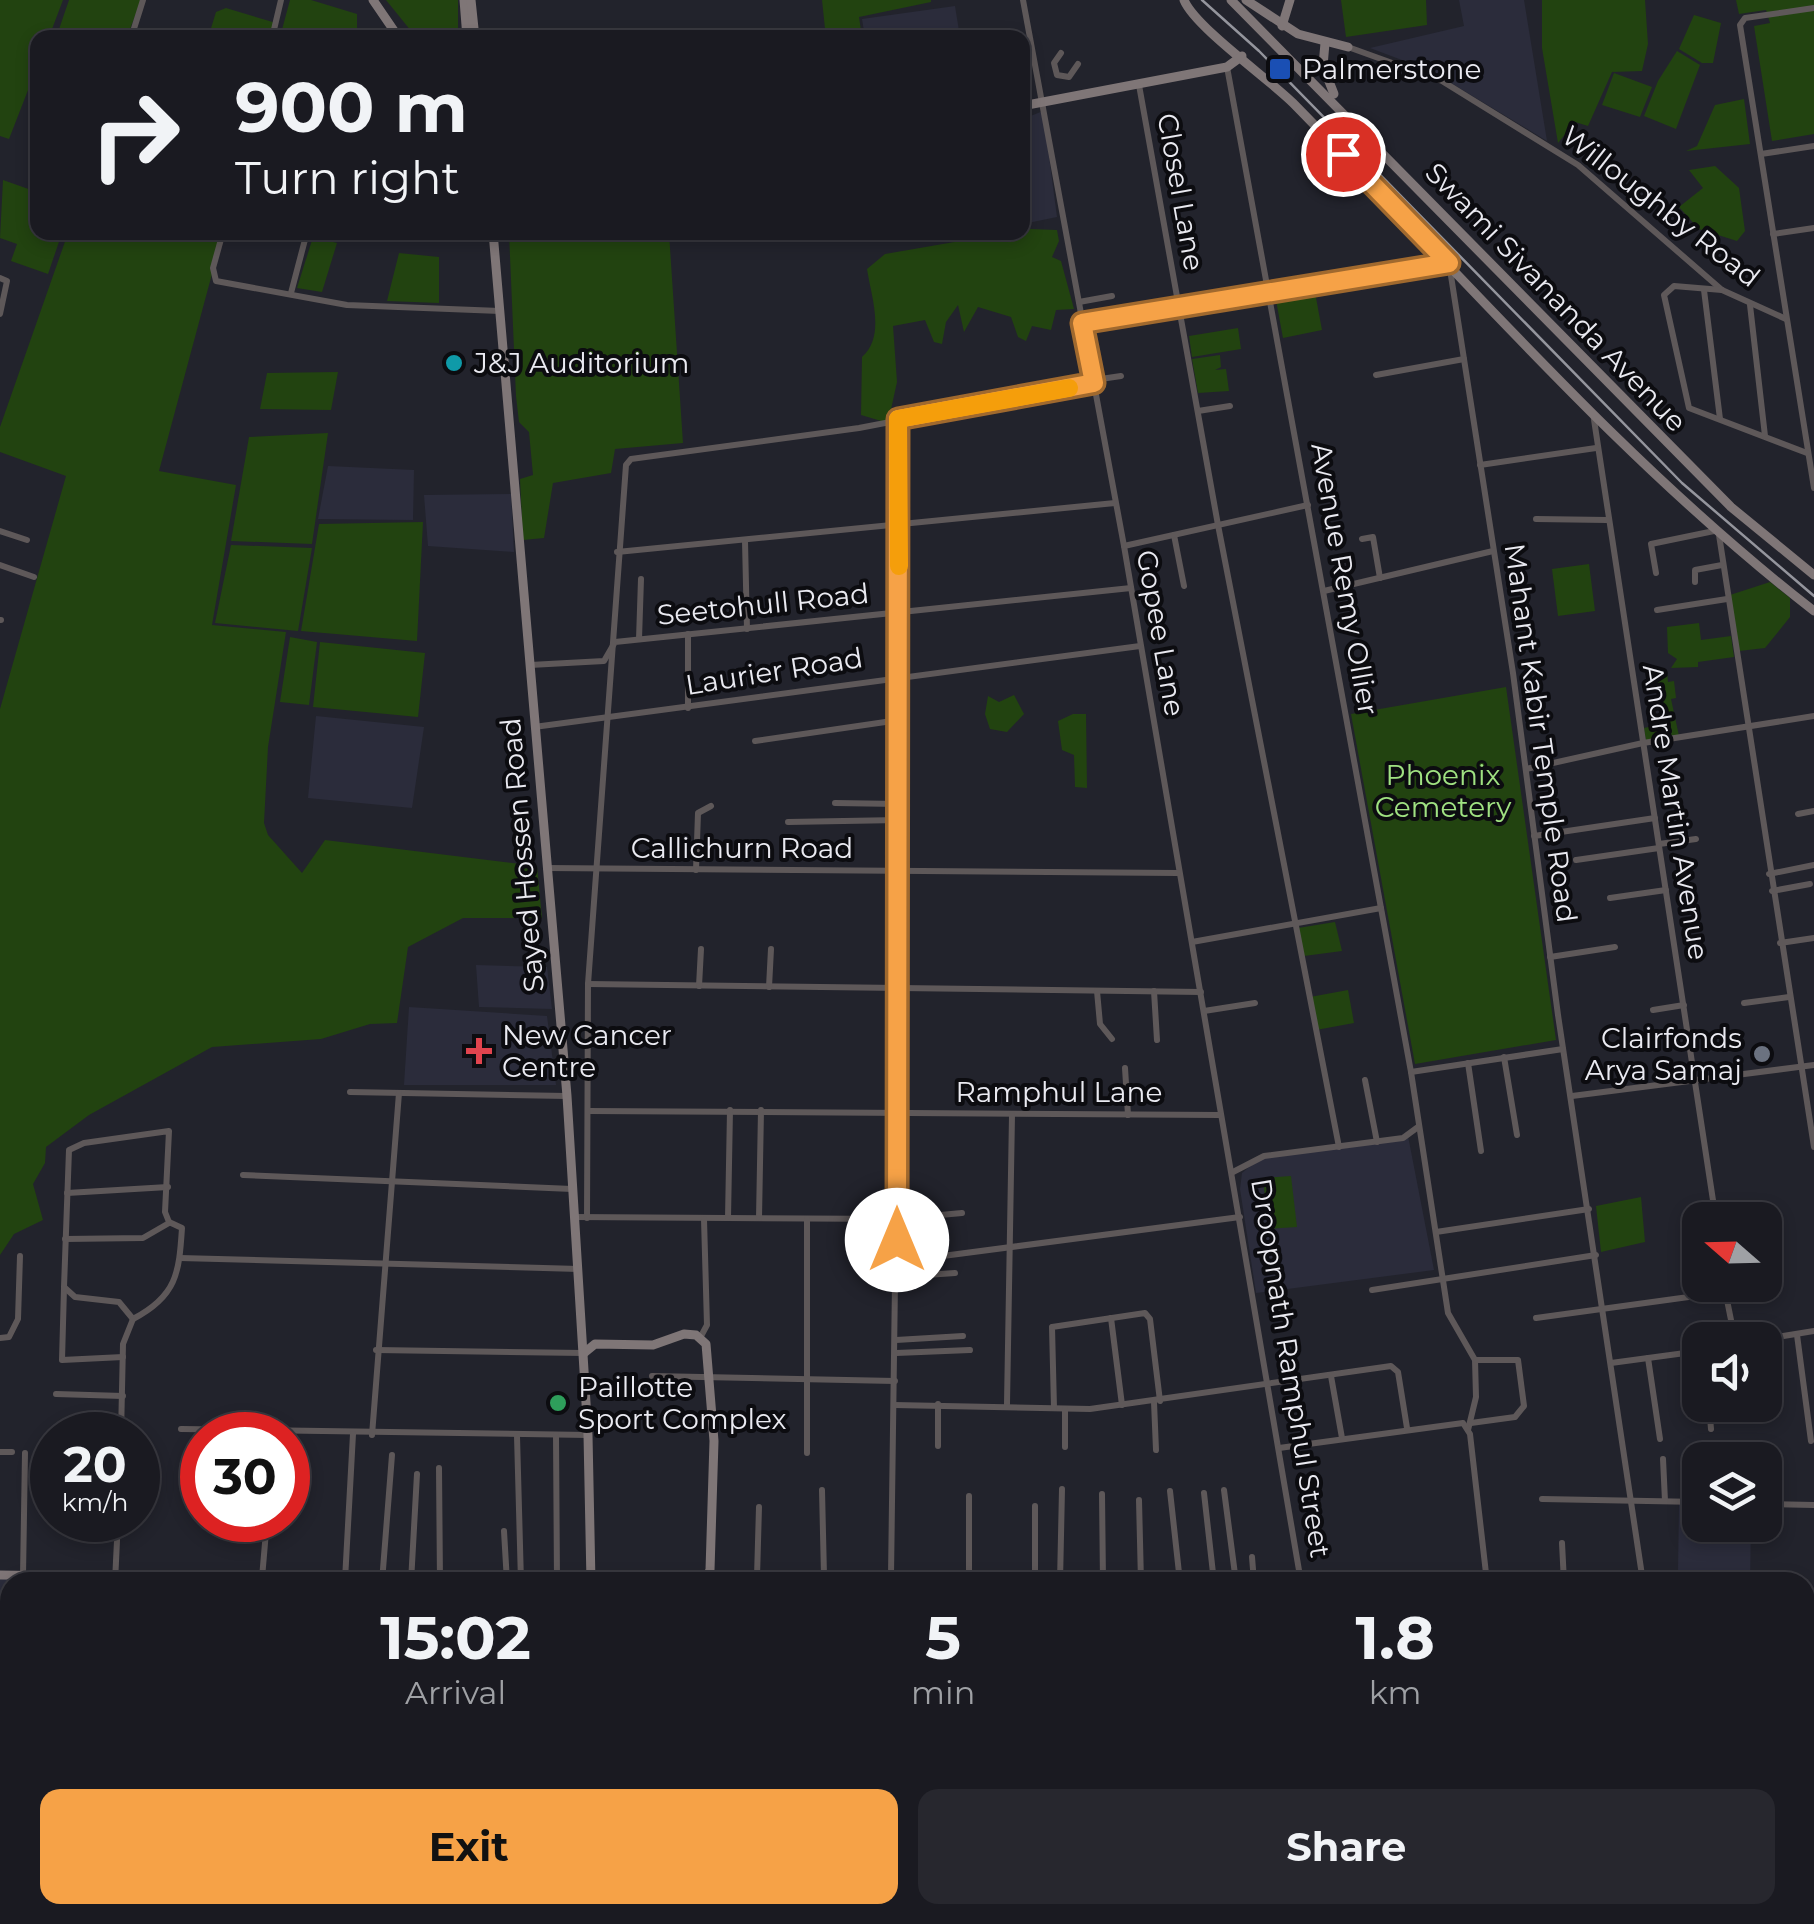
<!DOCTYPE html>
<html lang="en">
<head>
<meta charset="utf-8">
<style>
  body { margin:0; font-family:Montserrat,sans-serif; background:#27272e; color:#f1f3f6; height:100vh; display:flex; flex-direction:column; font-size:38px; white-space:nowrap }
  * { box-sizing:border-box; margin:0 }
  p { font-size:32px; color:#9fa1a5 }
  .icon { flex:none; width:55px; height:55px; fill:none; stroke:currentColor; stroke-width:2; stroke-linecap:round; stroke-linejoin:round }
  .map { position:relative; flex:1; overflow:hidden }
  .side { position:absolute; left:0px; top:1572px; width:1815px; height:352px; display:flex; flex-direction:column; background:#1a1a21; border-radius:30px 30px 0 0; box-shadow:0 5px 15px #0003,0 0 0 2px #38383f }
  .side>* { flex:none }
  .banner { position:absolute; left:30px; top:30px; width:1000px; height:210px; border-radius:20px; box-shadow:0 5px 15px #0003,0 0 0 2px #38383f; background:#1a1a21; color:#f1f3f6; overflow:hidden }
  .needle { width:65px; rotate:290deg }
  .buttons { position:absolute; left:1682px; top:1202px; display:grid; gap:20px }
  .buttons a { display:grid; place-items:center; width:100px; height:100px; border-radius:20px; background:#1a1a21; box-shadow:0 5px 15px #0003,0 0 0 2px #38383f; font-size:50px }
  .speed { position:absolute; left:30px; top:1412px; display:flex; gap:20px; font-size:50px; font-weight:700; text-align:center }
  .speed>* { display:grid; place-content:center; width:130px; height:130px; border-radius:50%; background:#1a1a21; box-shadow:0 5px 15px #0003,0 0 0 2px #38383f; line-height:1 }
  .speed small { font-size:25px; font-weight:400 }
  .speed .limit { border:15px solid #d22; background:#fff; color:#111 }
  .pin { position:absolute; display:grid; place-items:center; width:85px; height:85px; color:#fff; margin:-42px; border:5px solid #fff; border-radius:50%; box-shadow:0 2px 10px #0007 }
  .me { position:absolute; width:110px; margin:-55px; rotate:0deg; stroke-linejoin:round; filter:drop-shadow(0 0 8px #0008) }
  .turn { display:flex; align-items:center; gap:35px; height:210px; padding:0 40px; font-size:45px }
  .turn .icon { width:130px; height:130px; stroke-width:2.5 }
  .turn b { display:block; font-size:70px; line-height:85px }
  .eta { display:flex; justify-content:space-evenly; align-items:center; height:170px; text-align:center }
  .eta b { font-size:60px; font-weight:700; line-height:70px }
  .button { display:flex; gap:20px; margin-top:auto; padding:20px 40px }
  .button a { flex:1; height:115px; border-radius:20px; background:#f6a247; color:#111; font-size:40px; font-weight:700; line-height:115px; text-align:center }
  .button a+a { background:#27272e; color:#f1f3f6 }
  .map>svg:first-child { display:block }
  .built { fill:#2b2c3b }
  .green { fill:#224310 }
  .lines { fill:none; stroke-linecap:round; stroke-linejoin:round }
  .street { stroke:#5e5859; stroke-width:6 }
  .secondary { stroke:#7f7677; stroke-width:9 }
  .tram { stroke:#94959d; stroke-width:2.5 }
  .route-casing { stroke:#a0692e; stroke-width:25 }
  .route { stroke:#f6a247; stroke-width:18 }
  .slow { stroke:#f59e0b; stroke-width:18 }
  .transit-dot { fill:#1a4fb4; stroke:#0c0c10; stroke-width:4 }
  .culture-dot { fill:#0f9aa8; stroke:#0c0c10; stroke-width:4 }
  .health-dot { fill:#e0444e; stroke:#0c0c10; stroke-width:4 }
  .worship-dot { fill:#6b7280; stroke:#0c0c10; stroke-width:4 }
  .leisure-dot { fill:#2e9e5b; stroke:#0c0c10; stroke-width:4 }
  .labels { text-anchor:middle; dominant-baseline:central; stroke-width:8; stroke-linejoin:round; paint-order:stroke }
  .poi-label { font-size:28px; fill:#eaeaf1; stroke:#0c0c10; text-anchor:start }
  .street-label { font-size:28px; fill:#eaeaf1; stroke:#0c0c10 }
  .park-label { font-size:28px; fill:#a0e282; stroke:#0c0c10 }
</style>
</head>
<body>
<div class="map">
<svg width="1814" height="1924" viewBox="0 0 1814 1924">
  <rect width="100%" height="100%" fill="#22232c"/>
  <g class="built">
    <path d="M1459,0H1524L1547,141L1431,71L1370,48L1464,26Z"/>
    <path d="M955,6L960,37H865L862,19Z"/>
    <path d="M1043,111L1057,217L1023,224V119Z"/>
    <path d="M328,466L414,470L413,520L318,519Z"/>
    <path d="M511,494L514,552L428,546L424,495Z"/>
    <path d="M316,716L424,727L412,808L308,798Z"/>
    <path d="M476,965L547,967L552,1009L479,1007Z"/>
    <path d="M409,1007L547,1016L556,1085H404Z"/>
    <path d="M1408,1136L1434,1270L1256,1293L1240,1189L1242,1173L1260,1158Z"/>
    <path d="M1679,1504H1700V1525H1751L1750,1582H1712L1711,1571H1678Z"/>
    <path d="M0,1579L112,1581L10,1582V1859H0Z"/>
  </g>
  <g class="green">
    <path d="M0,0H63L49,37L38,38L37,67L9,139L0,136Z"/>
    <path d="M69,0H141L127,37L56,38Z"/>
    <path d="M290,0H311L357,14V36L280,37Z"/>
    <path d="M386,0H458V37H416Z"/>
    <path d="M822,0H931V2L859,17L862,37L826,38Z"/>
    <path d="M1341,0H1426L1427,25L1346,37Z"/>
    <path d="M1542,0H1645L1648,44L1642,71L1612,72L1588,126L1575,122L1558,143L1542,48Z"/>
    <path d="M1736,0H1814V134L1772,141L1754,26L1770,23L1766,10L1739,14Z"/>
    <path d="M226,8L276,23L272,37L208,38L216,12Z"/>
    <path d="M1694,15L1721,23L1713,63H1702L1679,49Z"/>
    <path d="M1677,51L1700,65L1676,129L1644,116L1658,81Z"/>
    <path d="M1614,73L1652,87L1640,117L1602,105Z"/>
    <path d="M1744,99L1750,144L1686,151L1697,146L1715,105Z"/>
    <path d="M1715,166L1739,188L1745,231L1737,241L1699,229L1679,207L1703,188L1689,170Z"/>
    <path d="M3,180L37,192L38,232L62,233L48,274L11,261L17,244L0,238Z"/>
    <path d="M1030,229L1057,230L1059,241L1052,257L1061,261L1074,309L1056,310L1051,330L1032,326L1026,341L1018,337L1011,317L978,307L964,332L958,305L946,322L942,344L934,342L925,320L893,326L897,382L888,423L861,415L862,357C886,336 871,296 867,269L885,254Z"/>
    <path d="M68,233H223L159,471L236,485L212,625L286,632L268,747L264,823L268,835L302,873L325,840L537,866L542,918H463L408,947L397,1023L370,1024L321,1039L212,1047L89,1115L46,1147L45,1163L33,1184L43,1220L14,1234L0,1255V709L66,476L0,452V427Z"/>
    <path d="M509,233H669L683,443L615,449L611,473L553,483L544,538L523,540L520,479L533,475L529,432L519,422L516,396Z"/>
    <path d="M313,237L337,243L322,292L297,288Z"/>
    <path d="M399,253L439,257V303L387,301Z"/>
    <path d="M1314,287L1322,330L1283,338L1275,295Z"/>
    <path d="M1238,328L1241,349L1192,357L1189,336Z"/>
    <path d="M1220,355L1221,367L1215,370L1226,369L1229,391L1198,393L1192,359Z"/>
    <path d="M338,372L331,410L260,409L267,373Z"/>
    <path d="M328,433L312,544L231,541L249,437Z"/>
    <path d="M423,522L417,641L301,631L319,524Z"/>
    <path d="M231,545L312,548L298,631L215,623Z"/>
    <path d="M1589,564L1595,611L1558,616L1552,569Z"/>
    <path d="M1770,582L1790,598V617L1765,648L1739,651L1730,595Z"/>
    <path d="M1699,623L1701,640L1731,636L1734,657L1698,662V667L1671,668L1677,659L1668,653L1667,627Z"/>
    <path d="M290,637L317,642L309,705L280,702Z"/>
    <path d="M320,642L425,653L418,717L313,707Z"/>
    <path d="M1667,672L1668,682L1674,681L1676,698L1671,699L1679,736L1646,741L1644,728L1662,724L1655,675Z"/>
    <path d="M1506,687L1556,1040L1415,1064L1351,714Z"/>
    <path d="M1014,695L1024,714L1007,732L990,729L985,714L988,696L999,702Z"/>
    <path d="M1073,714H1086L1087,788L1075,787L1074,755L1062,750L1058,721Z"/>
    <path d="M1335,922L1342,951L1304,956L1298,928Z"/>
    <path d="M1348,990L1354,1023L1316,1030L1310,997Z"/>
    <path d="M1291,1176L1297,1227L1268,1229L1263,1178Z"/>
    <path d="M1641,1197L1645,1242L1601,1252L1596,1206Z"/>
  </g>
  <g class="lines">
    <g class="street">
      <path d="M1023,0L1124,546L1301,1582"/>
      <path d="M1814,8L1745,18L1740,25L1814,488"/>
      <path d="M131,38L143,0"/>
      <path d="M272,38L281,0"/>
      <path d="M1348,47L1442,81L1578,165L1722,290L1786,319"/>
      <path d="M1061,53L1054,63L1057,75L1069,77L1078,64"/>
      <path d="M1227,67L1411,1072L1448,1313L1475,1360L1476,1397L1468,1430"/>
      <path d="M1139,85L1218,525L1339,1147"/>
      <path d="M1761,154L1814,146"/>
      <path d="M223,232L213,268L216,281L347,305L500,311"/>
      <path d="M1773,234L1814,228"/>
      <path d="M0,278L7,281L0,314"/>
      <path d="M1704,290L1720,419"/>
      <path d="M1722,290L1674,286L1664,295L1689,408L1807,453"/>
      <path d="M291,293L307,232"/>
      <path d="M1079,302L1112,296"/>
      <path d="M1750,305L1765,436"/>
      <path d="M1082,323L1449,263L1513,673L1558,1015L1643,1582"/>
      <path d="M1376,375L1464,359"/>
      <path d="M1094,380L1121,376"/>
      <path d="M1198,411L1230,406"/>
      <path d="M1593,413L1716,1220"/>
      <path d="M1480,465L1596,448"/>
      <path d="M1536,519L1607,520"/>
      <path d="M0,531L27,540"/>
      <path d="M1174,535L1184,586"/>
      <path d="M1719,535L1814,1147"/>
      <path d="M1362,539L1373,537L1380,578"/>
      <path d="M745,541L747,629"/>
      <path d="M1124,546L1308,505"/>
      <path d="M617,552L1115,503"/>
      <path d="M0,565L34,577"/>
      <path d="M1656,573L1651,544L1714,531"/>
      <path d="M1695,582V570L1722,565"/>
      <path d="M1324,591L1493,551"/>
      <path d="M1657,610L1727,599"/>
      <path d="M0,620H1"/>
      <path d="M688,634V708"/>
      <path d="M639,639L641,579"/>
      <path d="M530,665L604,661L615,642L1131,588"/>
      <path d="M534,727L1140,646"/>
      <path d="M755,741L899,720"/>
      <path d="M1526,769L1643,743L1814,716"/>
      <path d="M835,803L899,804"/>
      <path d="M1798,814L1814,811"/>
      <path d="M788,822L899,820"/>
      <path d="M1534,836L1655,818"/>
      <path d="M1659,844L1696,839"/>
      <path d="M1576,860L1659,848"/>
      <path d="M546,868L1178,873"/>
      <path d="M696,870L698,813L711,806"/>
      <path d="M1769,874L1814,865"/>
      <path d="M1772,891L1810,884"/>
      <path d="M1610,898L1666,890"/>
      <path d="M1192,942L1381,908"/>
      <path d="M1780,943L1814,938"/>
      <path d="M1550,957L1615,947"/>
      <path d="M588,984L1201,992"/>
      <path d="M699,986L701,949"/>
      <path d="M769,987L771,949"/>
      <path d="M1097,991L1100,1024L1112,1039"/>
      <path d="M1154,991L1157,1040"/>
      <path d="M1744,1003L1789,997"/>
      <path d="M1653,1010L1684,1005"/>
      <path d="M1204,1011L1255,1003"/>
      <path d="M1504,1057L1517,1135"/>
      <path d="M1468,1063L1481,1151"/>
      <path d="M1125,1068L1128,1115"/>
      <path d="M1411,1072L1563,1049"/>
      <path d="M1365,1080L1377,1142"/>
      <path d="M350,1092L567,1096"/>
      <path d="M1572,1096L1814,1065"/>
      <path d="M588,1111L1220,1115"/>
      <path d="M1233,1172L1264,1156L1403,1138L1418,1127"/>
      <path d="M243,1175L572,1189"/>
      <path d="M67,1193L168,1187"/>
      <path d="M574,1217L897,1219L962,1213"/>
      <path d="M587,1218L588,984L626,465L631,459L859,428L1094,383"/>
      <path d="M728,1218L730,1110"/>
      <path d="M759,1218L761,1110"/>
      <path d="M1436,1232L1589,1209"/>
      <path d="M65,1239L143,1238L169,1223"/>
      <path d="M180,1258L579,1269"/>
      <path d="M897,1262L1240,1217"/>
      <path d="M897,1277L955,1273"/>
      <path d="M1724,1285L1735,1340"/>
      <path d="M64,1288L62,1360L123,1357"/>
      <path d="M1372,1290L1596,1255"/>
      <path d="M1111,1318L1122,1405"/>
      <path d="M1536,1318L1725,1292"/>
      <path d="M133,1319L119,1302L75,1297L64,1287L69,1150L84,1143L169,1131L165,1212L169,1222"/>
      <path d="M133,1319C177,1296 179,1273 182,1228L169,1222"/>
      <path d="M1797,1335L1811,1441"/>
      <path d="M0,1338L9,1337L18,1319L20,1256"/>
      <path d="M700,1338L707,1325L704,1219"/>
      <path d="M896,1340L963,1336"/>
      <path d="M1759,1340L1814,1331"/>
      <path d="M376,1350L584,1353"/>
      <path d="M896,1353L970,1350"/>
      <path d="M1648,1358L1660,1439"/>
      <path d="M1611,1363L1700,1351"/>
      <path d="M652,1376L895,1381"/>
      <path d="M1331,1376L1342,1438"/>
      <path d="M56,1394L123,1396"/>
      <path d="M1154,1402L1156,1450"/>
      <path d="M938,1404V1446"/>
      <path d="M1007,1404L1012,1115"/>
      <path d="M894,1405L1090,1409L1391,1366L1398,1372L1407,1428"/>
      <path d="M1709,1405L1711,1429"/>
      <path d="M1054,1408L1052,1327L1145,1313L1150,1319L1160,1401"/>
      <path d="M1471,1423L1515,1417L1524,1406L1518,1360H1476"/>
      <path d="M181,1429L588,1435"/>
      <path d="M121,1435L123,1344L133,1319"/>
      <path d="M372,1435L399,1093"/>
      <path d="M556,1435L557,1582"/>
      <path d="M517,1436L521,1582"/>
      <path d="M1065,1447V1409"/>
      <path d="M1279,1448L1463,1423L1470,1434L1487,1582"/>
      <path d="M0,1452H12"/>
      <path d="M807,1453V1219"/>
      <path d="M1663,1459L1665,1501"/>
      <path d="M439,1468L440,1582"/>
      <path d="M822,1490L824,1576"/>
      <path d="M1224,1490L1236,1582"/>
      <path d="M1170,1491L1180,1582"/>
      <path d="M1204,1493L1214,1582"/>
      <path d="M1102,1494L1103,1582"/>
      <path d="M969,1496V1578"/>
      <path d="M1542,1499L1700,1502"/>
      <path d="M1139,1500L1141,1582"/>
      <path d="M1765,1504L1814,1505"/>
      <path d="M504,1531L507,1582"/>
      <path d="M1562,1543L1564,1582"/>
      <path d="M1252,1557L1254,1582"/>
      <path d="M23,1576L25,1453"/>
      <path d="M891,1576L899,989L898,419"/>
      <path d="M757,1577L759,1507"/>
      <path d="M262,1578L267,1520"/>
      <path d="M345,1580L353,1434"/>
      <path d="M1035,1581V1506"/>
      <path d="M115,1582L118,1520"/>
      <path d="M382,1582L392,1455"/>
      <path d="M411,1582L417,1474"/>
      <path d="M1060,1582L1062,1489"/>
      <path d="M1813,1692L1814,1689"/>
      <path d="M0,1708L8,1695L10,1647"/>
      <path d="M0,1727L8,1724V1696"/>
      <path d="M1811,1783L1814,1764"/>
      <path d="M0,1852L10,1857"/>
      <path d="M0,1863H10"/>
      <path d="M1805,1903H1814"/>
      <path d="M0,1911H10"/>
      <path d="M529,1915L535,1924"/>
      <path d="M660,1915L666,1924"/>
      <path d="M914,1915L920,1924"/>
      <path d="M1025,1915L1030,1924"/>
      <path d="M1157,1915L1163,1924"/>
      <path d="M1339,1915L1341,1924"/>
      <path d="M1498,1915L1503,1924"/>
      <path d="M98,1924V1915"/>
      <path d="M195,1924V1915"/>
      <path d="M288,1924L289,1915"/>
      <path d="M367,1924V1915"/>
      <path d="M456,1924L472,1915"/>
      <path d="M1109,1924L1115,1915"/>
      <path d="M1309,1924L1325,1915"/>
      <path d="M1588,1924L1590,1915"/>
      <path d="M1645,1924L1647,1915"/>
      <path d="M1676,1924L1678,1915"/>
      <path d="M1723,1924L1725,1915"/>
      <path d="M1738,1924L1739,1915"/>
      <path d="M1754,1924L1757,1915"/>
    </g>
    <g class="secondary">
      <path d="M373,0L399,38"/>
      <path d="M464,0L467,38"/>
      <path d="M471,0L475,38"/>
      <path d="M1184,0C1195,27 1269,79 1293,103C1463,276 1622,462 1814,611"/>
      <path d="M1231,0L1731,507L1814,575"/>
      <path d="M1246,0L1298,34L1348,47"/>
      <path d="M1282,26L1290,0"/>
      <path d="M1325,43L1323,66L1334,94"/>
      <path d="M1022,106L1227,67L1242,56"/>
      <path d="M493,232L567,1096L588,1435L591,1582"/>
      <path d="M584,1353L595,1344L653,1345L684,1334L696,1335L706,1344L714,1441L710,1570L705,1580"/>
      <path d="M0,1575L448,1582"/>
      <path d="M512,1582H515"/>
      <path d="M566,1582L877,1575L1068,1582"/>
      <path d="M1805,1648H1814"/>
      <path d="M769,1924L770,1915"/>
      <path d="M855,1924L871,1915"/>
    </g>
    <path class="tram" d="M1202,0L1259,51L1682,483L1814,596"/>
  </g>
  <g class="lines">
    <g class="route-casing">
      <path id="route" d="M897,1240L898,419L1094,383L1082,323L1449,263L1343,154"/>
    </g>
    <use href="#route" class="route"/>
    <path class="slow" d="M899,566L898,419L1069,388"/>
  </g>
  <rect class="transit-dot" x="1268" y="57" width="24" height="24" rx="5"/>
  <circle class="culture-dot" cx="454" cy="363" r="10"/>
  <path class="health-dot" d="M474 1036h10v10h10v10h-10v10h-10v-10h-10v-10h10z"/>
  <circle class="worship-dot" cx="1762" cy="1054" r="10"/>
  <circle class="leisure-dot" cx="558" cy="1403" r="10"/>
  <g class="labels">
    <g class="poi-label">
      <text x="1302" y="69">Palmerstone</text>
      <text x="474" y="363">J&amp;J Auditorium</text>
      <text x="502" y="1035">New Cancer<tspan x="502" dy="32">Centre</tspan></text>
      <text x="1742" y="1038" text-anchor="end">Clairfonds<tspan x="1742" dy="32">Arya Samaj</tspan></text>
      <text x="578" y="1387">Paillotte<tspan x="578" dy="32">Sport Complex</tspan></text>
    </g>
    <g class="street-label">
      <text transform="translate(1181 192) rotate(80)">Closel Lane</text>
      <text transform="translate(1661 206) rotate(38)">Willoughby Road</text>
      <text transform="translate(1556 297) rotate(46)">Swami Sivananda Avenue</text>
      <text transform="translate(1345 579) rotate(80)">Avenue Remy Ollier</text>
      <text transform="translate(763 604) rotate(-6)">Seetohull Road</text>
      <text transform="translate(1161 633) rotate(80)">Gopee Lane</text>
      <text transform="translate(774 671) rotate(-9)">Laurier Road</text>
      <text transform="translate(1541 733) rotate(82)">Mahant Kabir Temple Road</text>
      <text transform="translate(1676 812) rotate(81)">Andre Martin Avenue</text>
      <text x="742" y="848">Callichurn Road</text>
      <text transform="translate(522 855) rotate(-95)">Sayed Hossen Road</text>
      <text x="1059" y="1092">Ramphul Lane</text>
      <text transform="translate(1291 1368) rotate(81)">Droopnath Ramphul Street</text>
    </g>
    <g class="park-label">
      <text x="1443" y="775">Phoenix<tspan x="1443" dy="32">Cemetery</tspan></text>
    </g>
  </g>
</svg>
<div class="buttons">
<a><svg class="needle" viewBox="-14 -14 28 28"><path d="M0-13l5 13h-10z" fill="#e53935"/><path d="M0 13l5-13h-10z" fill="#9fa1a5"/></svg></a>
<a><svg class="icon" aria-label="sound" viewBox="0 0 24 24"><path d="M4 9h4l5-4v14l-5-4H4zM17 9q2 3 0 6"/></svg></a>
<a><svg class="icon" aria-label="layers" viewBox="0 0 24 24"><path d="M12 4l9 5-9 5-9-5zM3 14l9 5 9-5"/></svg></a>
</div>
<div class="speed"><div>20<small>km/h</small></div><div class="limit">30</div></div>
<div class="pin" style="left:1343px;top:154px;background:#d93025"><svg class="icon" aria-label="arrive" viewBox="0 0 24 24"><path d="M6 21V4h12l-3 4 3 4H6"/></svg></div>
<svg class="me" style="left:897px;top:1240px" viewBox="-20 -20 40 40"><circle r="19" fill="#fff"/><path d="M0-13L10 11 0 6-10 11z" fill="#f6a247"/></svg>
<div class="banner">
<div class="turn"><svg class="icon" aria-label="right" viewBox="0 0 24 24"><path d="M7 20v-9h11M14 6l5 5-5 5"/></svg><div><b>900 m</b>Turn right</div></div>
</div>
<section class="side">
<div class="eta">
<div><b>15:02</b><p>Arrival</p></div>
<div><b>5</b><p>min</p></div>
<div><b>1.8</b><p>km</p></div>
</div>
<div class="button"><a>Exit</a><a>Share</a></div>
</section>
</div>
</body>
</html>
